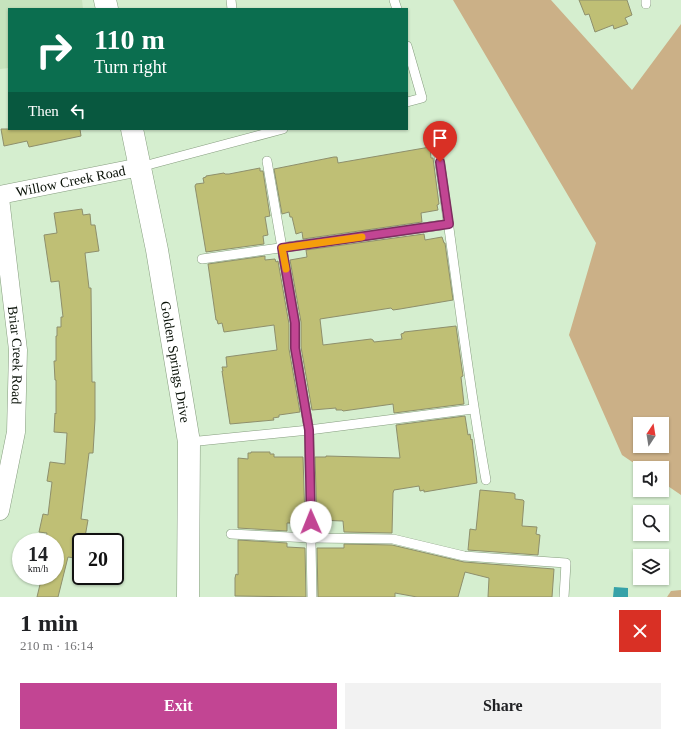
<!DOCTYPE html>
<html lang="en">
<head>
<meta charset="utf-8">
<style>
  body { margin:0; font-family:"Times New Roman",serif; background:#f2f2f2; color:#202124; height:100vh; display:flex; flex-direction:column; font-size:15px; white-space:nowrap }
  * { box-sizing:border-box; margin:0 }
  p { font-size:13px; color:#757577 }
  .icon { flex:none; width:22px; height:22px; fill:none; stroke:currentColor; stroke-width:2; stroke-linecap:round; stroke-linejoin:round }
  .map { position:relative; height:597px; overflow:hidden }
  .details { display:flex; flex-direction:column; background:#fff; flex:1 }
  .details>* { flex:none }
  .banner { position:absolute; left:8px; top:8px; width:400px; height:122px; border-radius:0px; box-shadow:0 1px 3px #0004; background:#0b6e4f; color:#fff; overflow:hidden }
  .needle { width:26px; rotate:12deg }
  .fabs { position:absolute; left:633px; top:417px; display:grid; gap:8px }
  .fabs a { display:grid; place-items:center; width:36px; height:36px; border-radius:0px; background:#fff; box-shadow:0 1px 3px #0004; font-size:20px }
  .speed { position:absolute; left:12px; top:533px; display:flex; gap:8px; font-size:20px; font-weight:700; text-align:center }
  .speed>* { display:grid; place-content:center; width:52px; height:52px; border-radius:50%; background:#fff; box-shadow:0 1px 3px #0004; line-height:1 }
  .speed small { font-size:10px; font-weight:400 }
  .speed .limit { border:2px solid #111; border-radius:6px; background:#fff; color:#111 }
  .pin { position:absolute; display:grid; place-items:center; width:34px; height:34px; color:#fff; margin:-41px -17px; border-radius:50% 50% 50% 0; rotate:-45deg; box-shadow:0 0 4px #0007 }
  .pin .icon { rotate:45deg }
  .me { position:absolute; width:44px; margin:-22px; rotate:359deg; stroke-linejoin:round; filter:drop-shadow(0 0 3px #0008) }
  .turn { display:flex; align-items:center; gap:14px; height:84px; padding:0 20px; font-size:18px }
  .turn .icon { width:52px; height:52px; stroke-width:2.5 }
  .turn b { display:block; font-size:28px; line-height:34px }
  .then { display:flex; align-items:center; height:38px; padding:0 20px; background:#0003; gap:8px; font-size:15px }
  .round { display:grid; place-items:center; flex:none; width:42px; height:42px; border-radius:0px; background:#f2f2f2 }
  .summary { display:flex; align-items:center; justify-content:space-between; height:68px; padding:0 20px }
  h1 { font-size:24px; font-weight:700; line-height:30px }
  .cta { display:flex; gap:8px; margin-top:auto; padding:8px 20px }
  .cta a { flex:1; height:46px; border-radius:0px; background:#c24593; color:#fff; font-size:16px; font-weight:700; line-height:46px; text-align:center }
  .cta a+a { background:#f2f2f2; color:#202124 }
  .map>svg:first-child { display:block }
  .built { fill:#c6e3bd }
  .green { fill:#cbb087; fill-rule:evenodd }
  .water { fill:#36a2a8 }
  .building { fill:#bfbf75; stroke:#8e8f6c }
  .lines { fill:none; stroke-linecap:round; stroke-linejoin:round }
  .lane-casing { stroke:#869d7f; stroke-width:10 }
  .street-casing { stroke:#869d7f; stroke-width:19 }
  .secondary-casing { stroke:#869d7f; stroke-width:23 }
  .lane { stroke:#fff; stroke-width:9 }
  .street { stroke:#fff; stroke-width:18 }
  .secondary { stroke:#fff; stroke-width:22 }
  .route-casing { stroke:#7e2d60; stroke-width:10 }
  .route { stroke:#c24593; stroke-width:7 }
  .slow { stroke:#f59e0b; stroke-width:7 }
  .labels { text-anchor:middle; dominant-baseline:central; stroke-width:3; stroke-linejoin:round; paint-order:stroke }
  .street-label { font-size:14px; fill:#081006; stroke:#d5eecf }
</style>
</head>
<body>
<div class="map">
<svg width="681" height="597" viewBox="0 0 681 597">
  <rect width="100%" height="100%" fill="#d5eecf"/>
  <path class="built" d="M0,0H82L83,9H9V68L0,69Z"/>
  <g class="green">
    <path d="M453,0H551L632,90L681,24V495L662,482V468H641L622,455L569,335L596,243ZM640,424H662V446H640Z"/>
    <path d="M681,590V597H667L671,591Z"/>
  </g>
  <path class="water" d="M614,587L628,588V597H613Z"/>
  <g class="building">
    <path d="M579,0H627L632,15L625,18L628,24L614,29L613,25L595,32L589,14L585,15Z"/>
    <path d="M1,129H80L81,136L29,147L27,141L4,146Z"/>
    <path d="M430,147L431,158H433L439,204L437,205L438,210L421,213L422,222L303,239L302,232L296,234L292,217H290L289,212L282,214L274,169L334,157H337L338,163Z"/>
    <path d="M260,168V171H263L270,216L265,217L268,235L263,236L264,244L206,252L195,186L196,184L204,183L203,178L206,177V176L224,173L225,174H229Z"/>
    <path d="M82,209L83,215L90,214L91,225H95L99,251L85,253L89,288H91L92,382H95V419L93,453H89L81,519L88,520L85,537L81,536V559L68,557L58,597H37L42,576H55V542H51L52,539L46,538L47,533L39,532L43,514L48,515L52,482L47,481L50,462L65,464L67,433L54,432L55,413L56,414V380H55L54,361H56V336H57V327H61V317H63L59,281L51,282L44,235L57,233L54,213Z"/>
    <path d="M424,234L425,240L442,237L444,243H445L453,300L400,309L393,310L391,308L320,319L323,345L371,339L373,340L374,342L402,339L401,334L404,333V332L456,326L463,376L461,377L464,404L394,413L393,404L343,411L342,410H336V408L312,410L301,347V322L290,260L307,257L306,250Z"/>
    <path d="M265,256V260L275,259L276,262L278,261L289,324V349L300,412L279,415V417L273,418L274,420L230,424L222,371H223L222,367H227L226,357L277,350L274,325L224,332L222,323L218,324L217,320H216L208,264Z"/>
    <path d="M465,416L468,435L470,434L471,440L472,439L477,483L424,492V490L420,491L419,486L394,490L393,493L392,533L344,532L343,521L317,520L315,457H326V456L400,458L396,425Z"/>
    <path d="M251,452H270V454H274V457H303L305,520H301V523H287V531L238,528V458L248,459V453H251Z"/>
    <path d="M480,490L513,493L515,494V499L523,500L524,501L522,526L537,527L536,534L540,535L538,555L468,550L470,529L476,530Z"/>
    <path d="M238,540L287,543V547L305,548L306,597L235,596V578L236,574L238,575Z"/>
    <path d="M344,544L392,545L464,562L554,569L552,597H488L489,578L465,572L458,597H417L395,593V597H318L317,548H344Z"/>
  </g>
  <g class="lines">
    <g class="lane-casing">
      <g id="lane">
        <path d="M231,0L232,9"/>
        <path d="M394,0L397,9"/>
        <path d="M646,0V4"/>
        <path d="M407,46L422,98L407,102"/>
        <path d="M435,130C453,247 465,364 486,480"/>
        <path d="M267,161L295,323V348L309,430L312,597"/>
        <path d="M140,167L283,129"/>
        <path d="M202,259L449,224"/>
        <path d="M189,442L309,430L473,409"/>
        <path d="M231,534L311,538L393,539L464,556L566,563L564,597"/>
      </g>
    </g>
    <g class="street-casing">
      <g id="street">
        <path id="s1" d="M0,195L140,167"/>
        <path id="s2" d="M0,198L18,350L16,432L0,511"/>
      </g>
    </g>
    <g class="secondary-casing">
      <g id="secondary">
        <path d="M105,0L107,9"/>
        <path id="s3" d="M132,129L157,250L189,442L188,597"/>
      </g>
    </g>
    <use href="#lane" class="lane"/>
    <use href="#street" class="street"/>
    <use href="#secondary" class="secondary"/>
  </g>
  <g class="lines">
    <g class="route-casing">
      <path id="route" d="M311,522L309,430L295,348V323L282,248L449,224L440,162"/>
    </g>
    <use href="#route" class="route"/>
    <path class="slow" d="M286,269L282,248L362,237"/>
  </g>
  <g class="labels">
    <g class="street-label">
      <text stroke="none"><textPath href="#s1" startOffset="72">Willow Creek Road</textPath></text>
      <text stroke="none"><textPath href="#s2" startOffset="158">Briar Creek Road</textPath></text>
      <text stroke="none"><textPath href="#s3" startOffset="237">Golden Springs Drive</textPath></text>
    </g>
  </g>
</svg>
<div class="fabs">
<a><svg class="needle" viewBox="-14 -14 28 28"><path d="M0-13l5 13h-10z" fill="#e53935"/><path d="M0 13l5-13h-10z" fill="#757577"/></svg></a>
<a><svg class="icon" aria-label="sound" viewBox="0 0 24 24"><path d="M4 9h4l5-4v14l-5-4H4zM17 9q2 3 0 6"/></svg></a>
<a><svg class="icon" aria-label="search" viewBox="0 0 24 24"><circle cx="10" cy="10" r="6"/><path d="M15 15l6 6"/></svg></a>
<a><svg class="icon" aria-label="layers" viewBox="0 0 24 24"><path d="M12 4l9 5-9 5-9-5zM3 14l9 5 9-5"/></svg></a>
</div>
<div class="speed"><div>14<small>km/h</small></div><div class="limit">20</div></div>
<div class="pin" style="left:440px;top:162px;background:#d93025"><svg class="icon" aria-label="arrive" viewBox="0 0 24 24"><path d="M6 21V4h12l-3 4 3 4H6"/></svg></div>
<svg class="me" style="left:311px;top:522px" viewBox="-20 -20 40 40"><circle r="19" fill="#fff"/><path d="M0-13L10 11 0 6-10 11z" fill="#c24593"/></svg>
<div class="banner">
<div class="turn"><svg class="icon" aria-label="right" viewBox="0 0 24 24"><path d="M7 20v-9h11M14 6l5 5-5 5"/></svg><div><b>110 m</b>Turn right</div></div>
<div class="then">Then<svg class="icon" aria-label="left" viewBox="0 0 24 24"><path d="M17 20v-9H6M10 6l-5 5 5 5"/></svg></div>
</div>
</div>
<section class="details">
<div class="summary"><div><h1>1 min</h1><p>210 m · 16:14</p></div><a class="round" style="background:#d93025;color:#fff"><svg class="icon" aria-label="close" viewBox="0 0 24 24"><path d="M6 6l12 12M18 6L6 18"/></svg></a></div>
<div class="cta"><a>Exit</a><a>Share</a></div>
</section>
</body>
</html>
